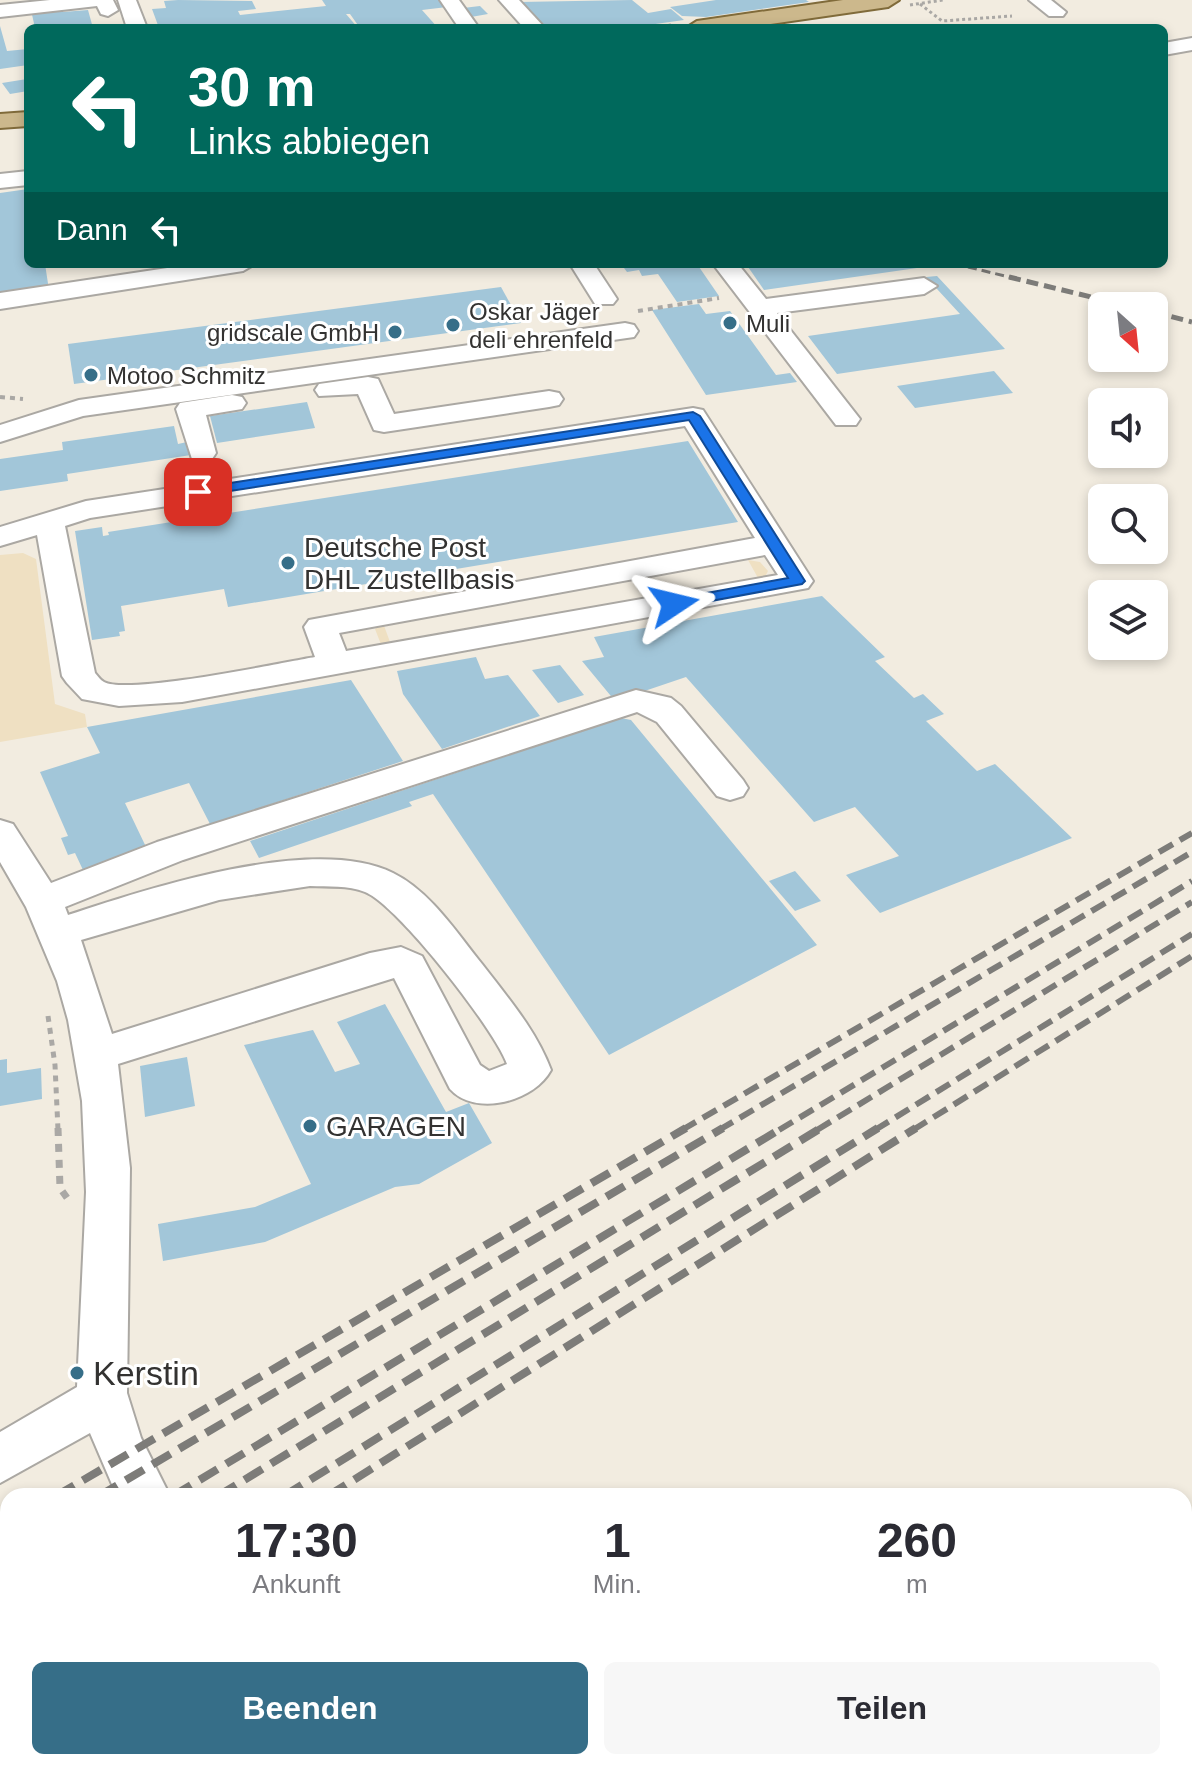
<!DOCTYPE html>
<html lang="de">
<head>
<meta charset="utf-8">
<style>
  body { margin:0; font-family:Helvetica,sans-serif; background:#f7f7f7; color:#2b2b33; height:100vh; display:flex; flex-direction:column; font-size:30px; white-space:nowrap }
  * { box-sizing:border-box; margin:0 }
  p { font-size:26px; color:#7c7c81 }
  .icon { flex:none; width:44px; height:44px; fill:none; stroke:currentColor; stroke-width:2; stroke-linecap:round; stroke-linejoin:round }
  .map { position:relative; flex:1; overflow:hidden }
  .sheet { position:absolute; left:0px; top:1488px; width:1192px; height:282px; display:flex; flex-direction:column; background:#fff; border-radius:24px 24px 0 0; box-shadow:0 4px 12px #0003 }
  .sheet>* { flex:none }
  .top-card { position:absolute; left:24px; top:24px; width:1144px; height:244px; border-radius:12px; box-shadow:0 4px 12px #0003; background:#00695c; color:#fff; overflow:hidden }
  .needle { width:52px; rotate:153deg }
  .fabs { position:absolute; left:1088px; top:292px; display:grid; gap:16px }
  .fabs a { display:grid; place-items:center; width:80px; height:80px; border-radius:12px; background:#fff; box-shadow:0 4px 12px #0003; font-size:40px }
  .pin { position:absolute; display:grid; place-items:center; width:68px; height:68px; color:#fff; margin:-34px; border-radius:16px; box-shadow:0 4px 12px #0006 }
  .me { position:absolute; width:88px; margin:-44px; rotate:80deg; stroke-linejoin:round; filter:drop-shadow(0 0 6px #0008) }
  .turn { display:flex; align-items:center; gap:28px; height:168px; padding:0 32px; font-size:36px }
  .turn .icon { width:104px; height:104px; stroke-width:2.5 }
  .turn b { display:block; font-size:56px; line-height:68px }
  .then { display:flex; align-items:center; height:76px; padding:0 32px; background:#0003; gap:16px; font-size:30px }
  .eta { display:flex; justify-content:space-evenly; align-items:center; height:136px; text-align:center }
  .eta b { font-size:48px; font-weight:700; line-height:56px }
  .action { display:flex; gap:16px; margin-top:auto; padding:16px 32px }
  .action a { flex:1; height:92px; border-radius:12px; background:#366e88; color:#fff; font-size:32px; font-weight:700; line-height:92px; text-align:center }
  .action a+a { background:#f7f7f7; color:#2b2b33 }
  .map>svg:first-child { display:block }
  .built { fill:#f2ece0; fill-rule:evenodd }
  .green { fill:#efe0c2 }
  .building { fill:#a2c6d9 }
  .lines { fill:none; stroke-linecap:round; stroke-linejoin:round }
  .minor-casing { stroke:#aba8a3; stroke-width:4 }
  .major-casing { stroke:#806b3a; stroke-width:4 }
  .path-far3 { stroke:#aaa8a5; stroke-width:3; stroke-dasharray:3 3; stroke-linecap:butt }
  .path-far2 { stroke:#aaa8a5; stroke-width:4; stroke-dasharray:5 5; stroke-linecap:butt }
  .path-far1 { stroke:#aaa8a5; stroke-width:5; stroke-dasharray:6 6; stroke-linecap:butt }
  .path { stroke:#aaa8a5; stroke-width:7; stroke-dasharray:8 8; stroke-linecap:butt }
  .minor { fill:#fff; fill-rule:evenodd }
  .major { fill:#ccb88c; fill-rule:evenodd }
  .rail-far3 { stroke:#7d7c79; stroke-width:3; stroke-dasharray:9 5; stroke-linecap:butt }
  .rail-far2 { stroke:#7d7c79; stroke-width:5; stroke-dasharray:12 6; stroke-linecap:butt }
  .rail-far1 { stroke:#7d7c79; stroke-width:6; stroke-dasharray:16 8; stroke-linecap:butt }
  .rail { stroke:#7d7c79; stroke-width:8; stroke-dasharray:21 10; stroke-linecap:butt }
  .route { fill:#1a73e8; stroke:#114b97; stroke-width:2 }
  .poi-dot { fill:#366e88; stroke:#fff; stroke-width:3 }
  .labels { text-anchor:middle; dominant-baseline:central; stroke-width:6; stroke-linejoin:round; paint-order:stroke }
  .far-poi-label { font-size:24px; fill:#333231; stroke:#fff; text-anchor:start }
  .poi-label { font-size:28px; fill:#333231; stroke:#fff; text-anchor:start }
  .near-poi-label { font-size:34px; fill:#333231; stroke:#fff; text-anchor:start }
</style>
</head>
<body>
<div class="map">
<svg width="1192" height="1769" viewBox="0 0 1192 1769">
  <rect width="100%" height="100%" fill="#fcf9f4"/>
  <path class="built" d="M0,0H1192V1769H1045L1042,1762H1184V1496H8V1762H873L858,1769H0ZM28,28H1164V264H28ZM1102,306H1154V358H1102ZM1102,402H1154V454H1102ZM1102,498H1154V550H1102ZM1102,594H1154V646H1102Z"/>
  <g class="green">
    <path d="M23,553L36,559L55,704L85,714L87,727L0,742V555Z"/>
    <path d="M748,560L760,562L768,571L764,579L382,647L375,629L383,623L390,642L758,578Z"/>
  </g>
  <g class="building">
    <path d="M178,0L252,1L256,9L238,11L240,15L326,6L322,0H440L447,7L422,10L438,28H360L350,14H346L358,28H159L152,9L166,8L164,1Z"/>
    <path d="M632,0L648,13L671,9L684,20L627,28H548L519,2Z"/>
    <path d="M716,0H806L809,2L706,17L682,16L670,7Z"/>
    <path d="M480,6L488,14L471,17L463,8Z"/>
    <path d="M62,7L63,12L88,10L93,28H35L31,10Z"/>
    <path d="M0,26L7,51L28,49V65L0,69Z"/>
    <path d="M27,79L28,91L10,94L2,83Z"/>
    <path d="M28,189V264H45L49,290L0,296V193Z"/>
    <path d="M621,264H697L719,296L677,302L658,274L642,276L639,270L627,272Z"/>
    <path d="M746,264H914L917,268L764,290Z"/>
    <path d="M937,276L1005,349L837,374L808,336L960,314L926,277Z"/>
    <path d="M501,287L521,323L74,384L68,344Z"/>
    <path d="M699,304L706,314L730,311L776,375L790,373L797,382L706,395L652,310Z"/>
    <path d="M994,371L1013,393L915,408L897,386Z"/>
    <path d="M307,402L315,428L217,443L210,416Z"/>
    <path d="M174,426L178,444L187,442L191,455L67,474L68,481L0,491V459L63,450L62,442Z"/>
    <path d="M688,441L738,522L228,607L224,589L121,606L125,631L119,632L120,636L92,640L75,531L102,527L103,536L109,535L108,532Z"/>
    <path d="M822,596L885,657L875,661L914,698L923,694L944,714L926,721L977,771L995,764L1072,838L880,913L846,875L899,856L855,807L814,822L686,677L615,701L582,661L604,657L594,637Z"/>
    <path d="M476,657L485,679L508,675L540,716L442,749L403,694L397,671Z"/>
    <path d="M560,665L584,695L558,703L532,670Z"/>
    <path d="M351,680L403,761L210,824L189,783L125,803L147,849L83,870L75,853L68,855L61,838L68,836L40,772L100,753L87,727Z"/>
    <path d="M621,718L631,720L817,945L609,1055L433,794L409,802L412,806L259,858L250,841Z"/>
    <path d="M795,871L821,901L795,911L769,881Z"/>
    <path d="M385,1004L446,1112L469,1103L492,1143L419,1184L395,1187L265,1242L163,1261L158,1224L255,1207L311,1184L244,1045L313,1030L335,1072L360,1064L337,1022Z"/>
    <path d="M187,1057L195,1106L145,1117L140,1066Z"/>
    <path d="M7,1059V1073L41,1068L42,1099L0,1106V1060Z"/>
    <path d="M1192,1691V1769H1177L1174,1762H1184V1693Z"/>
    <path d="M940,1762H975L977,1769H943Z"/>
  </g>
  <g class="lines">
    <g class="minor-casing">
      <g id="minor">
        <path d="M50,0H113L118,10L108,16L101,14L97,6L0,17V5Z"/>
        <path d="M118,0H136L147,28H127Z"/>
        <path d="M440,0H459L479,28H459Z"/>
        <path d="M499,0H519L545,28H524Z"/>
        <path d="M1029,0H1051L1066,12L1063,16H1049Z"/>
        <path d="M1192,38V50L1164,55V43Z"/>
        <path d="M28,171V185L0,188V174Z"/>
        <path d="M194,264H255L243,271L0,309V293Z"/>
        <path d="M570,264H594L617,299L613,304H595Z"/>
        <path d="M713,264H738L766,299L924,278L937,286L924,294L777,313L860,419L856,425H836Z"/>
        <path d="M625,323L634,325L638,331L634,337L83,416L0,442V425L79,400Z"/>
        <path d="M368,377L378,379L394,414L549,391L559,393L563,399L559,405L549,407L384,432L374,430L358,394L319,396L315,390L319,384Z"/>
        <path d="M232,395L242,397L246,403L242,409L206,415L216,453L212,459H192L176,409L180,403Z"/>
        <path d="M693,408L703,410L813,581L808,588L182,702L119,706L82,699L67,683L62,676L37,535L0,546V527L86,501ZM685,426L755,538L309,620L304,627L315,657C280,663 129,695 104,682C100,680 98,676 95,673L65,526L90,518ZM765,555L778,575L346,651L339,633Z"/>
        <path d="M636,690L671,698L681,706L743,780L748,788L743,796L730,800L717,796L657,722L637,712L183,860L65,907L68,915C149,888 314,834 393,873C430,891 457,933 482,964C508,998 536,1030 551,1070C534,1102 475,1117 450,1089L394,978L118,1064L130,1168L127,1393L141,1438L170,1496H117L90,1433L0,1483V1432L77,1387L86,1192L82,1101L68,1020L57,981L26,907L0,862V820L13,824L51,883L157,842ZM310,886C328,887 348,885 365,892C398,905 495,1030 507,1064L489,1071L480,1065L422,956L401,947L370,953L112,1034L81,940L219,900Z"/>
        <path d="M1192,1595V1649L1184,1650V1596Z"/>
        <path d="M228,1762H289L286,1769H225Z"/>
        <path d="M371,1762H434L437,1769H374Z"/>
        <path d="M606,1762H670L667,1769H603Z"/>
        <path d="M730,1762H799L796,1769H727Z"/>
      </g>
    </g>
    <g class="major-casing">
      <g id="major">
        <path d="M843,0H899L888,7L743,28H686L697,21Z"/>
        <path d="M28,112V126L0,128V114Z"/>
      </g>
    </g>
    <g class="path-far3">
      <path d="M920,4L942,21L1012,16"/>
      <path d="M910,5L943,0"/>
      <path d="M651,28L671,25"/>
    </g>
    <g class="path-far2">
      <path d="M638,311L719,298"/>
      <path d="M0,397L23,399"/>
    </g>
    <path class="path-far1" d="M48,1016L55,1065L58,1130"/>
    <path class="path" d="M58,1128L60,1188L70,1202"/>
    <use href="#minor" class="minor"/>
    <use href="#major" class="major"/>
    <path class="rail-far3" d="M968,267L1017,279"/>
    <g class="rail-far2">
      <path d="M1009,277L1128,306"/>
      <path d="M1154,312L1192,322"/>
    </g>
    <g class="rail-far1">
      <path d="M682,1130L1192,833"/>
      <path d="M719,1130L1192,852"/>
      <path d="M779,1130L1192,881"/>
      <path d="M817,1130L1192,902"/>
      <path d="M875,1130L1192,934"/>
      <path d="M913,1130L1192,956"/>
    </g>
    <g class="rail">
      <path d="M56,1496L686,1128"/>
      <path d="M99,1496L723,1128"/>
      <path d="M173,1496L782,1128"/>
      <path d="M218,1496L821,1128"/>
      <path d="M284,1496L878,1128"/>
      <path d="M328,1496L916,1128"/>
      <path d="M0,1530L8,1525"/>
      <path d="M0,1555L8,1550"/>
      <path d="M0,1601L8,1596"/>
      <path d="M0,1630L8,1626"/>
      <path d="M0,1675L8,1670"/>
      <path d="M0,1705L8,1700"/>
    </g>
  </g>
  <path class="route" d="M693,412L700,416L805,581L802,584L674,608L666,604L674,599L788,578L689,420L198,496L191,492L198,488Z"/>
  <g class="poi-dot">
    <circle cx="730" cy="323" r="8"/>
    <circle cx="453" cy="325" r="8"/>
    <circle cx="395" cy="332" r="8"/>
    <circle cx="91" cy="375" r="8"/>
    <circle cx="288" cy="563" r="8"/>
    <circle cx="310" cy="1126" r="8"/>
    <circle cx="77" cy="1373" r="8"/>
  </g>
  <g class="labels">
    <g class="far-poi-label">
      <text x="469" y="311">Oskar Jäger<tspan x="469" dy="28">deli ehrenfeld</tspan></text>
      <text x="746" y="323">Muli</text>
      <text x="379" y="332" text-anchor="end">gridscale GmbH</text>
      <text x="107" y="375">Motoo Schmitz</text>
    </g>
    <g class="poi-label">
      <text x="304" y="547">Deutsche Post<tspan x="304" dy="32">DHL Zustellbasis</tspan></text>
      <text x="326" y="1126">GARAGEN</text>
    </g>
    <g class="near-poi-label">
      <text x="93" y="1373">Kerstin</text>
    </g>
  </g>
</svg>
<div class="fabs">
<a><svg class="needle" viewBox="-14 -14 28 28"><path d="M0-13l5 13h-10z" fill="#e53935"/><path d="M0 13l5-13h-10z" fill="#7c7c81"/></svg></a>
<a><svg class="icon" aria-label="sound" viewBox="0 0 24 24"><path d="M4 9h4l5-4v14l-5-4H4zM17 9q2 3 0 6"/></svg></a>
<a><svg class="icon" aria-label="search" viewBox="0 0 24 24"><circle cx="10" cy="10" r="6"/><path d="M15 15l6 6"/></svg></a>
<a><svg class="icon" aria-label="layers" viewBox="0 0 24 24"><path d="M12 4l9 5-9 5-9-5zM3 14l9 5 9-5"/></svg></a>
</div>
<div class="pin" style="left:198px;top:492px;background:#d93025"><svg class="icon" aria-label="arrive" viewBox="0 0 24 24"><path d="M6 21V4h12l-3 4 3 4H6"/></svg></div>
<svg class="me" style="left:674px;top:604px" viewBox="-20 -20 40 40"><path d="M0-17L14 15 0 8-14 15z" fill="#1a73e8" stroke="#fff" stroke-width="4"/></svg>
<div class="top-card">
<div class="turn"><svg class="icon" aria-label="left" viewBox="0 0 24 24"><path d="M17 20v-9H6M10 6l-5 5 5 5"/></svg><div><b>30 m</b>Links abbiegen</div></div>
<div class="then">Dann<svg class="icon" aria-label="left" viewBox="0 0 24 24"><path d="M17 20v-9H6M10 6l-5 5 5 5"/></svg></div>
</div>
<section class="sheet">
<div class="eta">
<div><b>17:30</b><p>Ankunft</p></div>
<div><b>1</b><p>Min.</p></div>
<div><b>260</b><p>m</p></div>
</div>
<div class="action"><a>Beenden</a><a>Teilen</a></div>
</section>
</div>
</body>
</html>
